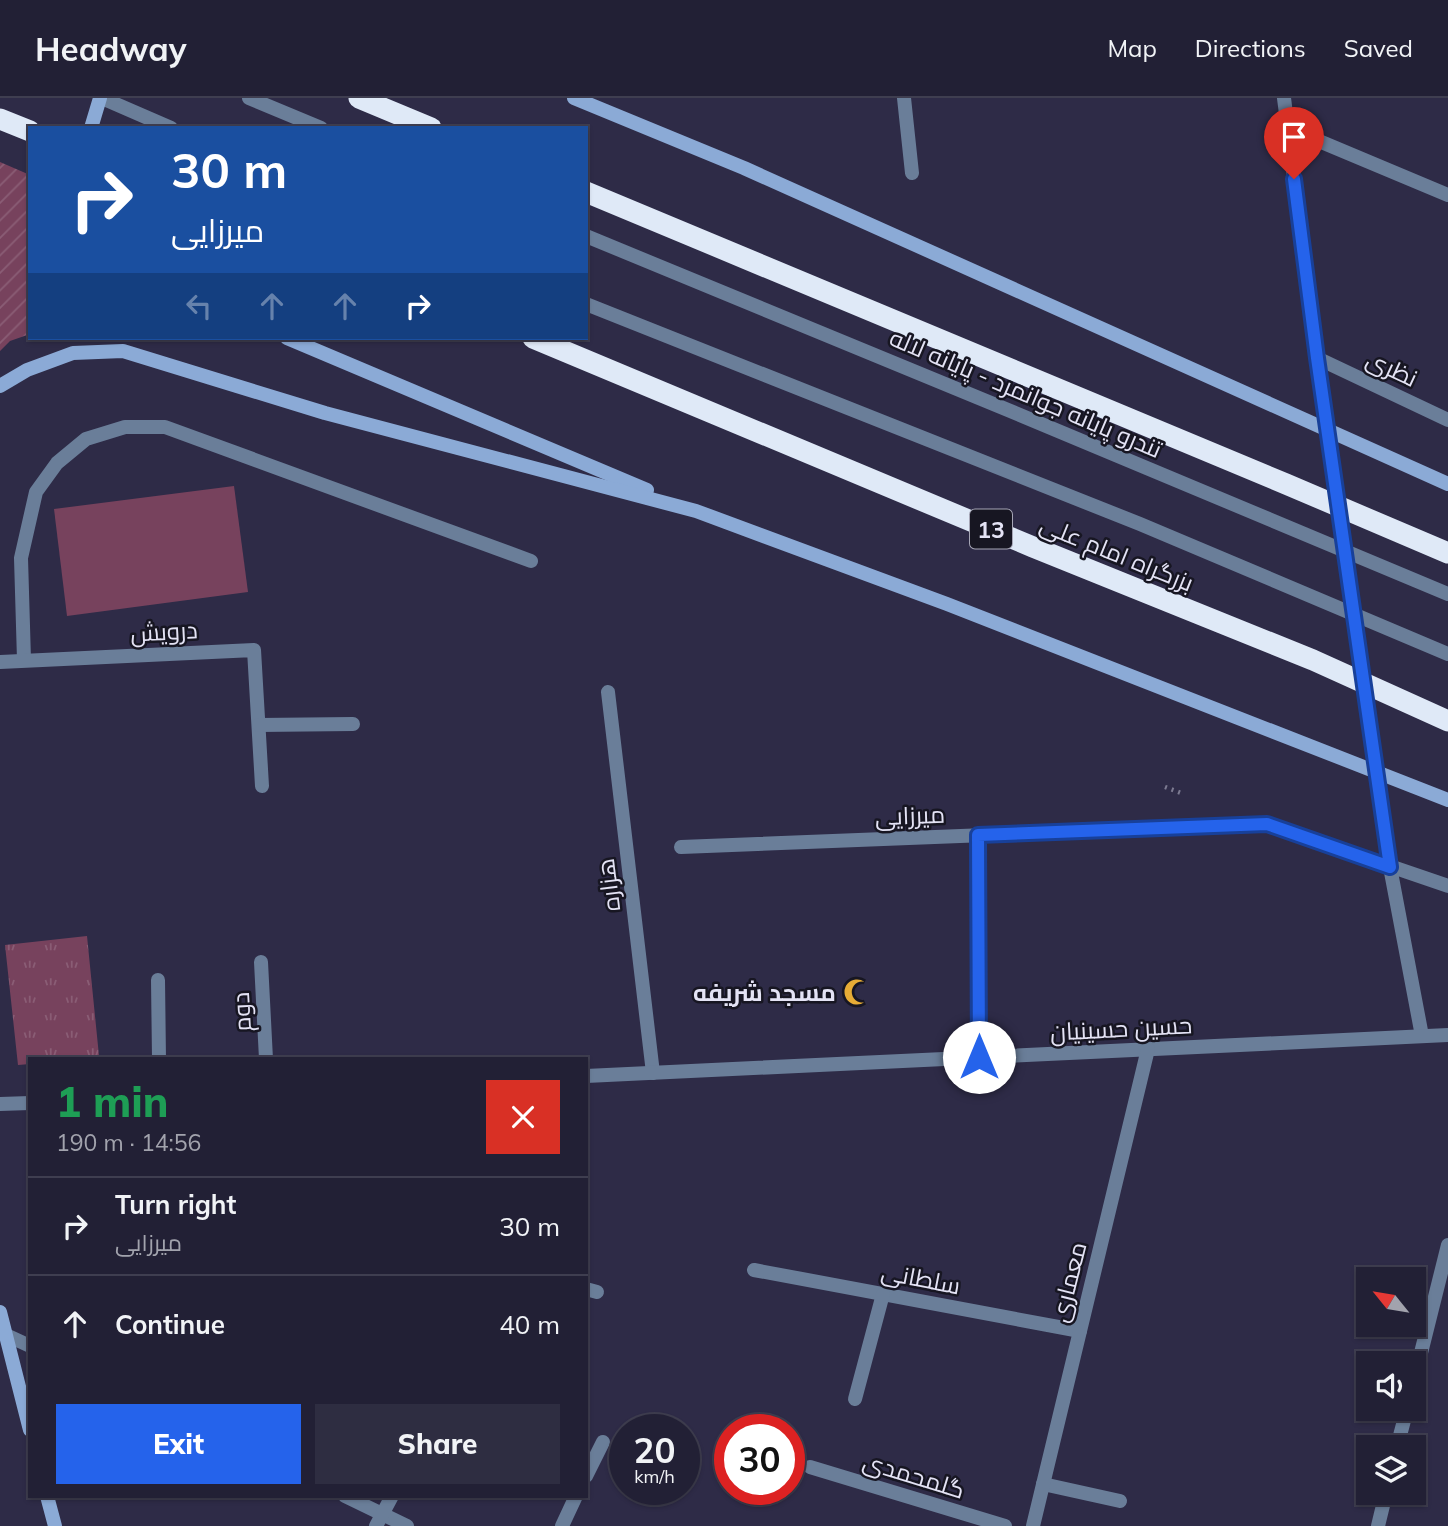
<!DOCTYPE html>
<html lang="en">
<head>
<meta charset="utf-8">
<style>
  body { margin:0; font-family:Mulish,Cairo,sans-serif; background:#2e2d41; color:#f1f3f6; height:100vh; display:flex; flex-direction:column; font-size:26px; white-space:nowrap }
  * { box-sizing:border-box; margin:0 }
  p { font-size:23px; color:#a2a3ad }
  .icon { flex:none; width:38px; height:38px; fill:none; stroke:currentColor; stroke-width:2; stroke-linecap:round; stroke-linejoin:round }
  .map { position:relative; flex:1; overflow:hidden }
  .details { position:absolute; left:28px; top:959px; width:560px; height:441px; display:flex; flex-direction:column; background:#222035; border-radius:0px; box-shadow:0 2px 5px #0004,0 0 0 2px #3f3e50 }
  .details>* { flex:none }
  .banner { position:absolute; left:28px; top:28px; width:560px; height:214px; border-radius:0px; box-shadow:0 2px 5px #0004,0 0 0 2px #3f3e50; background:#1a4fa0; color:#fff; overflow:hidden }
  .needle { width:46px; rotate:300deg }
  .controls { position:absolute; left:1356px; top:1169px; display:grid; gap:14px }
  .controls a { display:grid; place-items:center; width:70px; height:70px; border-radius:0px; background:#222035; box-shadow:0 2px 5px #0004,0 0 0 2px #3f3e50; font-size:35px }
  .speed { position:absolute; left:609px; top:1316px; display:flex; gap:14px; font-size:35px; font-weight:700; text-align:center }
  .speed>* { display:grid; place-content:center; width:91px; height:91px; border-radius:50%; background:#222035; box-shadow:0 2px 5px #0004,0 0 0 2px #3f3e50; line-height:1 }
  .speed small { font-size:18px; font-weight:400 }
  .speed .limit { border:10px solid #d22; background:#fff; color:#111 }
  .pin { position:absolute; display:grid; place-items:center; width:60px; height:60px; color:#fff; margin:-72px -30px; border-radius:50% 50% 50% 0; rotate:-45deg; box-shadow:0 0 7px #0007 }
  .pin .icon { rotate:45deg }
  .me { position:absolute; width:77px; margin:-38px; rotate:0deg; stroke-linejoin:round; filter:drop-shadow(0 0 5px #0008) }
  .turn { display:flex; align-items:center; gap:24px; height:147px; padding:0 28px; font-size:32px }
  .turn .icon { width:91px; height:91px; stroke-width:2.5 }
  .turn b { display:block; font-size:49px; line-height:60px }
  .lanes { display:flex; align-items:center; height:66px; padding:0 28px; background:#0003; justify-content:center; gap:35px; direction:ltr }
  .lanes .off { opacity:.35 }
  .round { display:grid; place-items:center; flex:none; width:74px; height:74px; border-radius:0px; background:#2e2d41 }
  .head { display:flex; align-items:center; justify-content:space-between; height:119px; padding:0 28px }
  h1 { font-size:42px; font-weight:800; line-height:52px; color:#1e9e55 }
  .button { display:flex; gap:14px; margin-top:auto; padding:14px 28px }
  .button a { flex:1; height:80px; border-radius:0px; background:#2563eb; color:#fff; font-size:28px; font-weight:800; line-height:80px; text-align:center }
  .button a+a { background:#2e2d41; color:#f1f3f6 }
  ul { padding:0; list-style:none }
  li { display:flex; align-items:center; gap:21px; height:98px; padding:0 28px; border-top:2px solid #3f3e50 }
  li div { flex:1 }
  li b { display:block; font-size:26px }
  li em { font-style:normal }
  header { display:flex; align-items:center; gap:42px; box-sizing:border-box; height:98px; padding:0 35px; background:#222035; border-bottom:2px solid #3f3e50 }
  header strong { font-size:33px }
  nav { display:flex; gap:38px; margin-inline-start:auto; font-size:24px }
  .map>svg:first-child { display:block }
  .grass { fill:#77425d }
  .park { fill:url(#park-tufts) }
  .garden { fill:url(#garden-furrows) }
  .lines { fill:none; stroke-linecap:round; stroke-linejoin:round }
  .path { stroke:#7c7a91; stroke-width:4.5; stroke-dasharray:2 5; stroke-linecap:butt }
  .lane { stroke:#6a7e99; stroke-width:14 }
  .street { stroke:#6a7e99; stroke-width:14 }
  .secondary { stroke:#8baad6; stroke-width:14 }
  .highway { stroke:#dfe9f7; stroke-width:21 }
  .street-bridge { stroke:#6a7e99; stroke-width:14 }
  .route-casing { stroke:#184099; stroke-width:18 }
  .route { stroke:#2563eb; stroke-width:12 }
  .labels { text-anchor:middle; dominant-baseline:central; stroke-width:5; stroke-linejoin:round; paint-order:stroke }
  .shield { fill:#171622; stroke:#a6a6b6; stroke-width:2 }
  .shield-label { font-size:23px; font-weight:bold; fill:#e4e3f5 }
  .street-label { font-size:24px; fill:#e4e3f5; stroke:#171622 }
  .poi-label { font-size:24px; font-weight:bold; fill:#e4e3f5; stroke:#171622; text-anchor:end }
</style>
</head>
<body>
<header>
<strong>Headway</strong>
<nav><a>Map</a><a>Directions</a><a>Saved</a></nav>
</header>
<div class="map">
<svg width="1448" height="1428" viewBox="0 0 1448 1428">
  <defs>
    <pattern id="park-tufts" width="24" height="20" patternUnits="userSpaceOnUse" patternTransform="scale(1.75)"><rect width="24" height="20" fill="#77425d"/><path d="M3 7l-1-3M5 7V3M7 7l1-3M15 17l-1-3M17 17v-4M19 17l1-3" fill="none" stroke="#8a5d75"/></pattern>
    <pattern id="garden-furrows" width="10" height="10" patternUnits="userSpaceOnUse" patternTransform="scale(1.75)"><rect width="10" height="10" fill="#77425d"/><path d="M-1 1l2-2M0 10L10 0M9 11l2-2" fill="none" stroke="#8a5d75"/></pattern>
  </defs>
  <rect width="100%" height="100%" fill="#2e2b47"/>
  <path class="grass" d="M234,388L248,494L67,518L54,411Z"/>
  <path class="park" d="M87,838L99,958L77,961H30V966L18,967L5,847Z"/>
  <path class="garden" d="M0,64L30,77V236L10,243L0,253Z"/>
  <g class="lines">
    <path class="path" d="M1165,689L1184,696"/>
    <g class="lane">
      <path d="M102,0L171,30"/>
      <path d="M249,0L321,30"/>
      <path d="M586,138L1008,312L1448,496"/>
      <path d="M586,206L1140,426L1448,556"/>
    </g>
    <g class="street">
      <path d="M904,0L912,75"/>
      <path d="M1284,0L1317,260L1448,322"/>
      <path d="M1288,30L1448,97"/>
      <path d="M24,562L21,460L36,394L57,365L86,341L125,329H165L531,463"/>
      <path d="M0,564L254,552L262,688"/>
      <path d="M608,594L653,975"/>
      <path d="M259,627L353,626"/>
      <path d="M978,737L979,959"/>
      <path d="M681,749L1267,726L1448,788"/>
      <path d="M1390,769L1422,938"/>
      <path d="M261,864L266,961"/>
      <path d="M158,882L159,961"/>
      <path d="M586,978L1448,937"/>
      <path d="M0,1006L30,1005"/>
      <path d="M754,1172L1080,1233"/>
      <path d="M586,1191L597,1194"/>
      <path d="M4,1236L30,1248"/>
      <path d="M1414,1283L1448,1147"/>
      <path d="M855,1301L883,1196"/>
      <path d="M1397,1349L1407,1311"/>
      <path d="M810,1369L1005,1428"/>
      <path d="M586,1378L603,1344"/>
      <path d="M1043,1386L1120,1403"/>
      <path d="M345,1398L407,1428"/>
      <path d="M376,1428L392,1398"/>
      <path d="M562,1428L576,1398"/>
      <path d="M1033,1428L1148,951"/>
      <path d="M1378,1428L1386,1395"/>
    </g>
    <g class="secondary">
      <path d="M574,0L744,70L1448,386"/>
      <path d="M91,30L100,0"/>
      <path d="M287,240L647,392"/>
      <path d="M0,288L27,272L73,255L123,253L325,315L696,413L947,506L1448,702"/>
      <path d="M0,1214L30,1332"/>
      <path d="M47,1398L55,1428"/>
    </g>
    <g class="highway">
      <path d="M359,0L431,30"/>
      <path d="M0,21L30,33"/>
      <path d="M586,94L1286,386L1448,455"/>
      <path d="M533,240L1033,449L1313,562L1448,623"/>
    </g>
    <path class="street-bridge" d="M1317,260L1390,769"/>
  </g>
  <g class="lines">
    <g class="route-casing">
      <path id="route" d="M979,959L978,737L1267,726L1390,769L1317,260L1294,81"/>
    </g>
    <use href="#route" class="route"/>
  </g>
  <defs>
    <g id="mosque-bare" transform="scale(2.1)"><path d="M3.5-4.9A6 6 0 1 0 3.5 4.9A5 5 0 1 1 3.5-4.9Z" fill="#e7ac36" stroke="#171622" stroke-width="2.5" paint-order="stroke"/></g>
  </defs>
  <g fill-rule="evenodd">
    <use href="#mosque-bare" x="857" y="894"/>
  </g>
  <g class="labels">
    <rect class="shield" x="970" y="411.5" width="42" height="39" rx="5"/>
    <g class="shield-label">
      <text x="991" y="431">13</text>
    </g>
    <g class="street-label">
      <text transform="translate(1392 270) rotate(25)">نظری</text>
      <text transform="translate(1026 295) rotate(23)">تندرو پایانه جوانمرد - پایانه لاله</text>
      <text transform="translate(1117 455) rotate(22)">بزرگراه امام علی</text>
      <text transform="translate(164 533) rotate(-3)">درویش</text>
      <text transform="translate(910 717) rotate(-2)">میرزایی</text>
      <text transform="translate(608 787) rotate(-97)">هزاره</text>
      <text transform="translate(241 914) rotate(-93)">دوم</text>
      <text transform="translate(1121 930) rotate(-3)">حسین حسینیان</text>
      <text transform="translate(921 1180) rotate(11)">سلطانی</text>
      <text transform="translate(1068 1184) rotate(-76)">معماری</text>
      <text transform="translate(914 1377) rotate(17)">گلمحمدی</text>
    </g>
    <g class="poi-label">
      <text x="836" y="894">مسجد شریفه</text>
    </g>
  </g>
</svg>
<div class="controls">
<a><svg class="needle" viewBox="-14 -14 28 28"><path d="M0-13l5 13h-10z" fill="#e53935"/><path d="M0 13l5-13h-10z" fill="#a2a3ad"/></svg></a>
<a><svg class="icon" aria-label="sound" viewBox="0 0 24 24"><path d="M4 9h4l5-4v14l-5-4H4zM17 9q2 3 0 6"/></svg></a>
<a><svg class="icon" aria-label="layers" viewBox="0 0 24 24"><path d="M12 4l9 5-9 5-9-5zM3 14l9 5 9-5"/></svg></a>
</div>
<div class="speed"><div>20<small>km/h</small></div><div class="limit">30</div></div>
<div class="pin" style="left:1294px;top:81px;background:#d93025"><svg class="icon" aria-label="arrive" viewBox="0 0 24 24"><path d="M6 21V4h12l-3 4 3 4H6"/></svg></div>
<svg class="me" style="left:979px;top:959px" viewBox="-20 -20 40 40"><circle r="19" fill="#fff"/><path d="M0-13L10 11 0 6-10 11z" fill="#2563eb"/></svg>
<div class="banner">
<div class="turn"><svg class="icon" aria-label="right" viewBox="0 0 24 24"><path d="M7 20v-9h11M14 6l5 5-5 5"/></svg><div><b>30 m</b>میرزایی</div></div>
<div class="lanes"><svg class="icon off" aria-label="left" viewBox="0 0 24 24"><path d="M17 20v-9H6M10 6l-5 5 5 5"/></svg><svg class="icon off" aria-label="ahead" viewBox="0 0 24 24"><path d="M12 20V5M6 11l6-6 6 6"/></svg><svg class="icon off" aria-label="ahead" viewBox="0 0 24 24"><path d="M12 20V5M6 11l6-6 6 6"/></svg><svg class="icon" aria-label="right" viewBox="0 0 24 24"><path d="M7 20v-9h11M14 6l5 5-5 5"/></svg></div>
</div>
<section class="details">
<div class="head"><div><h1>1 min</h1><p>190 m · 14:56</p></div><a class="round" style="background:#d93025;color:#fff"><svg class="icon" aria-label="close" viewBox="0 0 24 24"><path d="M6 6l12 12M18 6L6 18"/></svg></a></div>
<ul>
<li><svg class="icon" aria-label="right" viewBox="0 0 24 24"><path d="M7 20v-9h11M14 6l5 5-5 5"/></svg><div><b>Turn right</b><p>میرزایی</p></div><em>30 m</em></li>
<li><svg class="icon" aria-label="ahead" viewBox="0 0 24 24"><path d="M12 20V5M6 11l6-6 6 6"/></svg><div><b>Continue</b></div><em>40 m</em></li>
</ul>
<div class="button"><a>Exit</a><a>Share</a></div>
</section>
</div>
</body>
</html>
